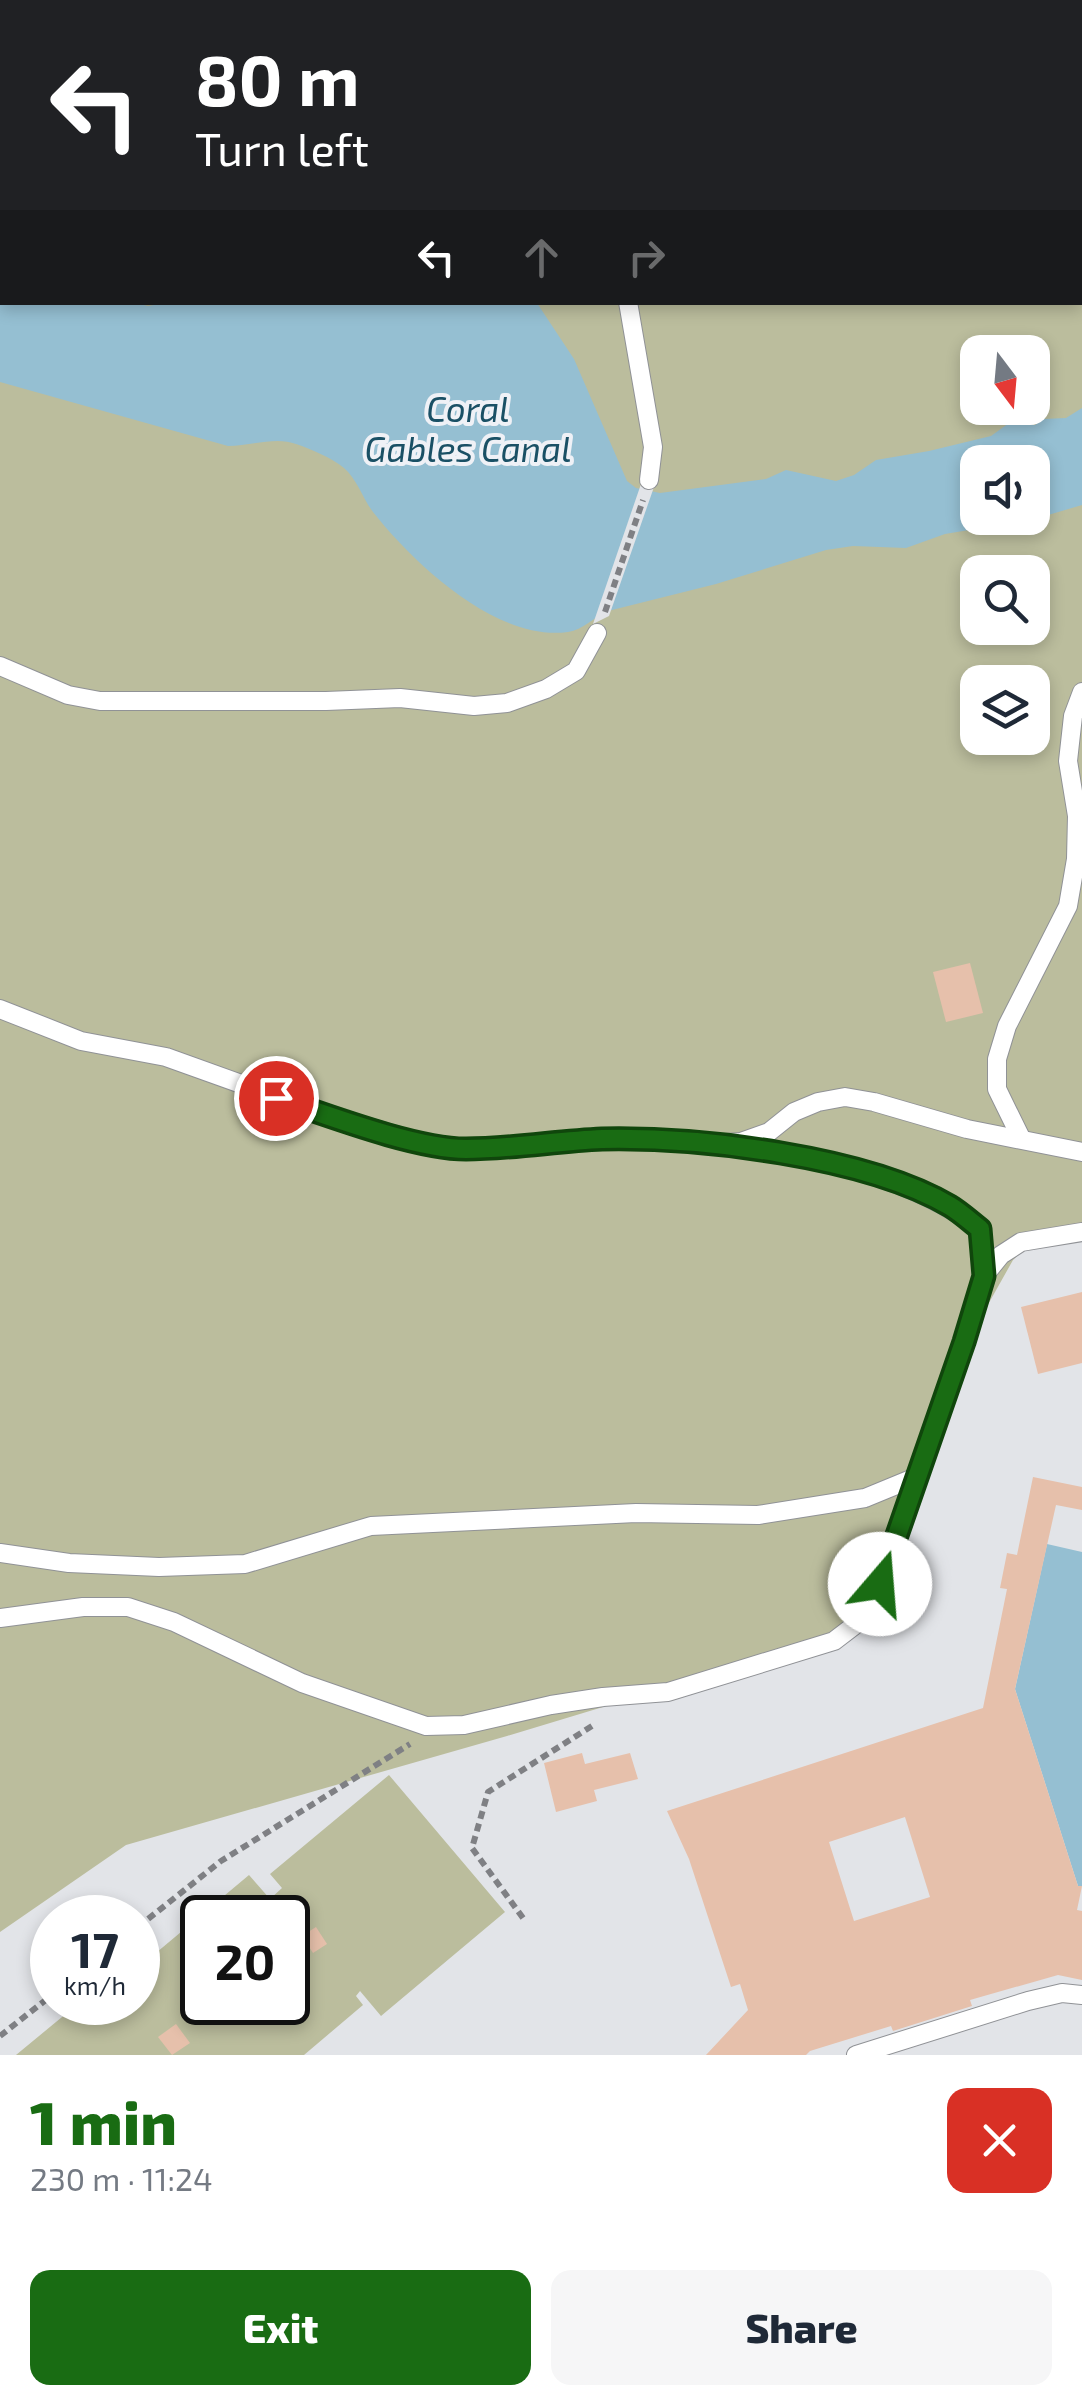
<!DOCTYPE html>
<html lang="en">
<head>
<meta charset="utf-8">
<style>
  body { margin:0; font-family:"Exo 2",sans-serif; background:#f6f6f7; color:#1f2937; height:100vh; display:flex; flex-direction:column; font-size:38px; white-space:nowrap }
  * { box-sizing:border-box; margin:0 }
  p { font-size:32px; color:#747a83 }
  .icon { flex:none; width:55px; height:55px; fill:none; stroke:currentColor; stroke-width:2; stroke-linecap:round; stroke-linejoin:round }
  .map { position:relative; height:2055px; overflow:hidden }
  .side { display:flex; flex-direction:column; background:#fff; flex:1 }
  .side>* { flex:none }
  .guide { position:absolute; left:0px; top:0px; width:1082px; height:305px; box-shadow:0 5px 15px #0003; background:#202124; color:#fff; overflow:hidden }
  .needle { width:65px; rotate:164deg }
  .controls { position:absolute; left:960px; top:335px; display:grid; gap:20px }
  .controls a { display:grid; place-items:center; width:90px; height:90px; border-radius:20px; background:#fff; box-shadow:0 5px 15px #0003; font-size:50px }
  .speed { position:absolute; left:30px; top:1895px; display:flex; gap:20px; font-size:50px; font-weight:700; text-align:center }
  .speed>* { display:grid; place-content:center; width:130px; height:130px; border-radius:50%; background:#fff; box-shadow:0 5px 15px #0003; line-height:1 }
  .speed small { font-size:25px; font-weight:400 }
  .speed .limit { border:5px solid #111; border-radius:15px; background:#fff; color:#111 }
  .pin { position:absolute; display:grid; place-items:center; width:85px; height:85px; color:#fff; margin:-42px; border:5px solid #fff; border-radius:50%; box-shadow:0 2px 10px #0007 }
  .me { position:absolute; width:110px; margin:-55px; rotate:18deg; stroke-linejoin:round; filter:drop-shadow(0 0 8px #0008) }
  .turn { display:flex; align-items:center; gap:35px; height:210px; padding:0 30px; font-size:45px }
  .turn .icon { width:130px; height:130px; stroke-width:2.5 }
  .turn b { display:block; font-size:70px; line-height:85px }
  .lanes { display:flex; align-items:center; height:95px; padding:0 30px; background:#0003; justify-content:center; gap:50px; direction:ltr }
  .lanes .off { opacity:.35 }
  .round { display:grid; place-items:center; flex:none; width:105px; height:105px; border-radius:20px; background:#f6f6f7 }
  .head { display:flex; align-items:center; justify-content:space-between; height:170px; padding:0 30px }
  h1 { font-size:60px; font-weight:800; line-height:75px; color:#196c13 }
  .primary-button { display:flex; gap:20px; margin-top:auto; padding:20px 30px }
  .primary-button a { flex:1; height:115px; border-radius:20px; background:#196c13; color:#fff; font-size:40px; font-weight:800; line-height:115px; text-align:center }
  .primary-button a+a { background:#f6f6f7; color:#1f2937 }
  .map>svg:first-child { display:block }
  .green { fill:#bbbd9d; fill-rule:evenodd }
  .water { fill:#95bfd2; fill-rule:evenodd }
  .pier { fill:#e2e4e8 }
  .building { fill:#e6c0ab; fill-rule:evenodd }
  .lines { fill:none; stroke-linecap:round; stroke-linejoin:round }
  .service-casing { stroke:#909296; stroke-width:20 }
  .path { stroke:#7f8084; stroke-width:6; stroke-dasharray:8 5; stroke-linecap:butt }
  .service { stroke:#fff; stroke-width:18 }
  .route-casing { stroke:#10460c; stroke-width:25 }
  .route { stroke:#196c13; stroke-width:18 }
  .labels { text-anchor:middle; dominant-baseline:central; stroke-width:8; stroke-linejoin:round; paint-order:stroke }
  .water-label { font-size:35px; font-style:italic; fill:#1a5065; stroke:#eff1f6 }
</style>
</head>
<body>
<div class="map">
<svg width="1082" height="2055" viewBox="0 0 1082 2055">
  <rect width="100%" height="100%" fill="#e2e4e8"/>
  <g class="green">
    <path d="M0,0H1082V1239L1027,1247L1013,1260L981,1317L877,1624L507,1736L126,1845L0,1932ZM2,2H1080V302H2ZM978,352H1032V408H978ZM978,462H1032V518H978ZM978,572H1032V628H978ZM978,682H1032V738H978Z"/>
    <path d="M389,1775L505,1912L381,2016L360,1991L356,1996L363,2005L304,2055H16L79,2003L138,2002V1992L142,1988L138,1982V1968L249,1875L270,1899L282,1888L270,1874ZM202,1918H288V2002H202Z"/>
  </g>
  <g class="water">
    <path d="M0,246L2,302H131L148,306L171,302L537,303L574,359L627,481L636,488L660,493L766,479L786,470L836,481L854,475L876,460L929,451L991,436L1009,423L1035,425L1043,419L1066,418L1082,408V505L994,531L969,530L945,534L906,548L853,546L826,550L716,584L608,611C594,617 583,630 568,632C497,642 414,564 373,512C363,499 357,479 344,468C332,458 311,449 296,444C276,436 250,446 228,446L0,382ZM978,462H1032V518H978Z"/>
    <path d="M1047,1544L1082,1552V1886H1078L1015,1689Z"/>
  </g>
  <path class="pier" d="M641,484L654,487L609,616L593,624Z"/>
  <g class="building">
    <path d="M970,963L983,1013L946,1022L933,972Z"/>
    <path d="M1082,1292V1363L1038,1374L1021,1307Z"/>
    <path d="M1033,1477L1082,1487V1510L1056,1505L1015,1689L1078,1886H1082L1077,1910L1082,1911V1980L1058,1975L970,2000L972,2006L893,2031L891,2026L810,2051L806,2055H706L748,2010L740,1984L731,1987L689,1859L667,1811L983,1708L1007,1589L1000,1588L1007,1553L1017,1555ZM905,1817L930,1897L854,1921L829,1842Z"/>
    <path d="M582,1753L585,1764L630,1753L638,1779L594,1790L597,1801L556,1812L544,1763Z"/>
    <path d="M316,1927L327,1944L313,1953L302,1936Z"/>
    <path d="M176,2024L190,2043L172,2055L158,2037Z"/>
  </g>
  <g class="lines">
    <g class="service-casing">
      <g id="service">
        <path d="M786,2L792,0"/>
        <path d="M1080,39L1082,37"/>
        <path d="M1080,203L1082,204"/>
        <path d="M628,302L653,447L649,480"/>
        <path d="M0,666L68,695L100,701H326L400,698L474,706L507,703L546,689L576,671L597,633"/>
        <path d="M0,1009L81,1041L166,1057L325,1114L430,1145L465,1149L606,1139L712,1144L741,1142L769,1132L794,1112L818,1102L845,1097L874,1102L967,1129L1082,1152"/>
        <path d="M1021,1138L997,1089V1059L1007,1026L1068,906L1076,859L1077,816L1068,761L1073,716L1082,692"/>
        <path d="M734,1147C820,1159 910,1176 980,1229L984,1276"/>
        <path d="M0,1553L69,1563L159,1567L245,1564L371,1526L636,1513L758,1515L865,1498L916,1477"/>
        <path d="M0,1618L83,1607H128L174,1622L302,1683L426,1726L464,1725L551,1705L603,1697L668,1692L834,1641L868,1615L964,1343L984,1276L1001,1255L1021,1242L1082,1232"/>
        <path d="M856,2055L1028,2001L1062,1993L1082,1995"/>
      </g>
    </g>
    <g class="path">
      <path d="M605,612L643,500"/>
      <path d="M523,1918L472,1848L488,1792L595,1724"/>
      <path d="M138,1927L221,1861L410,1744"/>
      <path d="M0,2036L52,1995"/>
    </g>
    <use href="#service" class="service"/>
  </g>
  <g class="lines">
    <g class="route-casing">
      <path id="route" d="M276,1098C327,1115 415,1149 466,1149C511,1149 557,1141 602,1139C700,1137 865,1156 950,1206C960,1212 970,1221 980,1229L984,1276L964,1342L880,1584"/>
    </g>
    <use href="#route" class="route"/>
  </g>
  <g class="labels">
    <g class="water-label">
      <text x="468" y="408">Coral<tspan x="468" dy="40">Gables Canal</tspan></text>
    </g>
  </g>
</svg>
<div class="controls">
<a><svg class="needle" viewBox="-14 -14 28 28"><path d="M0-13l5 13h-10z" fill="#e53935"/><path d="M0 13l5-13h-10z" fill="#747a83"/></svg></a>
<a><svg class="icon" aria-label="sound" viewBox="0 0 24 24"><path d="M4 9h4l5-4v14l-5-4H4zM17 9q2 3 0 6"/></svg></a>
<a><svg class="icon" aria-label="search" viewBox="0 0 24 24"><circle cx="10" cy="10" r="6"/><path d="M15 15l6 6"/></svg></a>
<a><svg class="icon" aria-label="layers" viewBox="0 0 24 24"><path d="M12 4l9 5-9 5-9-5zM3 14l9 5 9-5"/></svg></a>
</div>
<div class="speed"><div>17<small>km/h</small></div><div class="limit">20</div></div>
<div class="pin" style="left:276px;top:1098px;background:#d93025"><svg class="icon" aria-label="arrive" viewBox="0 0 24 24"><path d="M6 21V4h12l-3 4 3 4H6"/></svg></div>
<svg class="me" style="left:880px;top:1584px" viewBox="-20 -20 40 40"><circle r="19" fill="#fff"/><path d="M0-13L10 11 0 6-10 11z" fill="#196c13"/></svg>
<div class="guide">
<div class="turn"><svg class="icon" aria-label="left" viewBox="0 0 24 24"><path d="M17 20v-9H6M10 6l-5 5 5 5"/></svg><div><b>80 m</b>Turn left</div></div>
<div class="lanes"><svg class="icon" aria-label="left" viewBox="0 0 24 24"><path d="M17 20v-9H6M10 6l-5 5 5 5"/></svg><svg class="icon off" aria-label="ahead" viewBox="0 0 24 24"><path d="M12 20V5M6 11l6-6 6 6"/></svg><svg class="icon off" aria-label="right" viewBox="0 0 24 24"><path d="M7 20v-9h11M14 6l5 5-5 5"/></svg></div>
</div>
</div>
<section class="side">
<div class="head"><div><h1>1 min</h1><p>230 m · 11:24</p></div><a class="round" style="background:#d93025;color:#fff"><svg class="icon" aria-label="close" viewBox="0 0 24 24"><path d="M6 6l12 12M18 6L6 18"/></svg></a></div>
<div class="primary-button"><a>Exit</a><a>Share</a></div>
</section>
</body>
</html>
